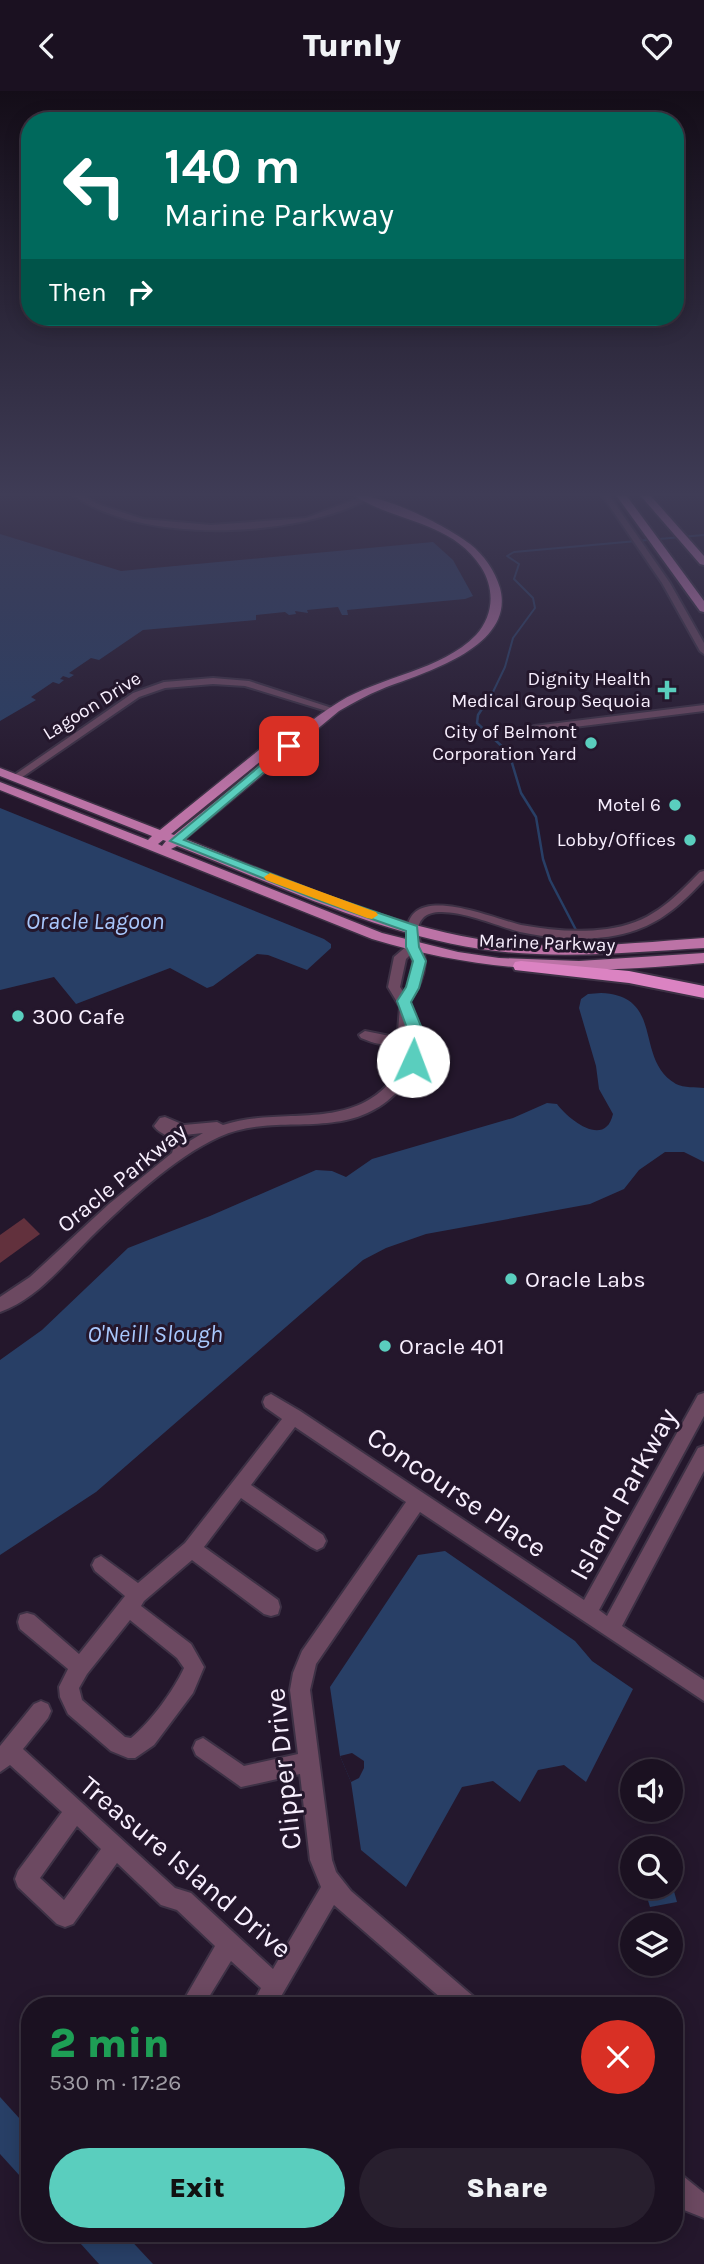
<!DOCTYPE html>
<html lang="en">
<head>
<meta charset="utf-8">
<style>
  body { margin:0; font-family:Karla,sans-serif; background:#281f2e; color:#f1f3f6; height:100vh; display:flex; flex-direction:column; font-size:26px; white-space:nowrap }
  * { box-sizing:border-box; margin:0 }
  p { font-size:23px; color:#a09da5 }
  .icon { flex:none; width:38px; height:38px; fill:none; stroke:currentColor; stroke-width:2; stroke-linecap:round; stroke-linejoin:round }
  .map { position:relative; flex:1; overflow:hidden }
  .panel { position:absolute; left:21px; top:1906px; width:662px; height:245px; display:flex; flex-direction:column; background:#1b1121; border-radius:28px; box-shadow:0 4px 18px #0003,0 0 0 2px #39313f }
  .panel>* { flex:none }
  .top-card { position:absolute; left:21px; top:21px; width:663px; height:214px; border-radius:28px; box-shadow:0 4px 18px #0003,0 0 0 2px #39313f; background:#00695c; color:#fff; overflow:hidden }
  .tools { position:absolute; left:620px; top:1668px; display:grid; gap:14px }
  .tools a { display:grid; place-items:center; width:63px; height:63px; border-radius:50%; background:#1b1121; box-shadow:0 4px 18px #0003,0 0 0 2px #39313f; font-size:35px }
  .pin { position:absolute; display:grid; place-items:center; width:60px; height:60px; color:#fff; margin:-30px; border-radius:14px; box-shadow:0 4px 10px #0006 }
  .me { position:absolute; width:77px; margin:-38px; rotate:2deg; stroke-linejoin:round; filter:drop-shadow(0 0 5px #0008) }
  .turn { display:flex; align-items:center; gap:24px; height:147px; padding:0 28px; font-size:32px }
  .turn .icon { width:91px; height:91px; stroke-width:2.5 }
  .turn b { display:block; font-size:49px; line-height:60px }
  .then { display:flex; align-items:center; height:66px; padding:0 28px; background:#0003; gap:14px; font-size:26px }
  .round { display:grid; place-items:center; flex:none; width:74px; height:74px; border-radius:37px; background:#281f2e }
  .head { display:flex; align-items:center; justify-content:space-between; height:119px; padding:0 28px }
  h1 { font-size:42px; font-weight:800; line-height:52px; color:#1e9e55 }
  .cta { display:flex; gap:14px; margin-top:auto; padding:14px 28px }
  .cta a { flex:1; height:80px; border-radius:42px; background:#5acebe; color:#111; font-size:28px; font-weight:800; line-height:80px; text-align:center }
  .cta a+a { background:#281f2e; color:#f1f3f6 }
  header { display:flex; justify-content:space-between; align-items:center; height:91px; padding:0 28px; background:#1b1121; font-size:32px; font-weight:800 }
  .map>svg:first-child { display:block }
  .green { fill:#62313d }
  .water { fill:#283f66 }
  .pier { fill:#24172c }
  .lines { fill:none; stroke-linecap:round; stroke-linejoin:round }
  .stream-far1 { stroke:#283f66; stroke-width:2 }
  .stream { stroke:#283f66; stroke-width:2.5 }
  .minor-casing { stroke:#3d3145; stroke-width:4 }
  .major-casing { stroke:#3d3145; stroke-width:3 }
  .highway-casing { stroke:#3d3145; stroke-width:4 }
  .minor { fill:#6c4961; fill-rule:evenodd }
  .major { fill:#bc73a6; fill-rule:evenodd }
  .highway { fill:#db83c2; fill-rule:evenodd }
  .route { fill:#5acebe; stroke:#3a867c; stroke-width:2 }
  .slow { fill:#f59e0b }
  .poi-dot { fill:#5acebe; stroke:#24172c; stroke-width:2.5 }
  .labels { text-anchor:middle; dominant-baseline:central; stroke-width:6; stroke-linejoin:round; paint-order:stroke }
  .far-poi-label { font-size:19px; fill:#f8effe; stroke:#24172c; text-anchor:end }
  .far-street-label { font-size:19px; fill:#f8effe; stroke:#24172c }
  .poi-label { font-size:23px; fill:#f8effe; stroke:#24172c; text-anchor:start }
  .street-label { font-size:23px; fill:#f8effe; stroke:#24172c }
  .water-label { font-size:24px; font-style:italic; fill:#a8c7fc; stroke:#24172c }
  .near-street-label { font-size:28px; fill:#f8effe; stroke:#24172c }
</style>
</head>
<body>
<header><svg class="icon" aria-label="back" viewBox="0 0 24 24"><path d="M15 5l-7 7 7 7"/></svg>Turnly<svg class="icon" aria-label="heart" viewBox="0 0 24 24"><path d="M12 20l-8-8c-3-5 5-10 8-4 3-6 11-1 8 4z"/></svg></header>
<div class="map">
<svg width="704" height="2173" viewBox="0 0 704 2173">
  <rect width="100%" height="100%" fill="#24172c"/>
  <path class="green" d="M24,1127L40,1143L0,1172V1144Z"/>
  <g class="water">
    <path d="M0,443L121,480L433,451L453,469L473,505L465,508L347,519L348,524H342L338,516L307,519L308,522L295,520L296,523L289,524L285,521L256,524V529L143,539L99,569L91,567L69,582L74,584L69,587L63,585L60,588L64,589L59,593L53,591L31,606L36,609L0,630Z"/>
    <path d="M0,717L324,848L331,853V857L307,879L268,864L257,863L213,895L207,897L170,877L76,913L54,886L0,899Z"/>
    <path d="M601,902C666,905 633,968 676,993C684,997 696,996 704,997V1071L684,1061H665L639,1079L624,1098L590,1113L426,1143L386,1157L363,1169L96,1401L0,1464V1269L42,1239L128,1157L210,1125L316,1079L332,1080L346,1086L372,1068L513,1027L547,1012L557,1013C568,1028 605,1058 613,1023L599,998L596,975L579,917L581,908L588,903Z"/>
    <path d="M445,1460L575,1550L592,1570L633,1598L586,1691L564,1674L538,1679L520,1711L493,1690L462,1696L406,1796L361,1759L351,1691L340,1665L330,1596L418,1464Z"/>
    <path d="M672,1793L677,1811L650,1816L646,1803L649,1798Z"/>
    <path d="M0,2006L30,2039V2096L0,2063Z"/>
    <path d="M71,2142H124L153,2173H99Z"/>
  </g>
  <path class="pier" d="M352,1662L364,1670V1677L359,1687L351,1691L340,1665Z"/>
  <g class="lines">
    <path class="stream-far1" d="M492,603L505,576L513,547L535,517L533,507L514,488L519,473L507,465L514,461L704,444"/>
    <path class="stream" d="M493,601L478,624L477,632L509,662L521,702L536,726L543,768L550,789L576,839"/>
    <g class="minor-casing">
      <g id="minor">
        <path d="M73,404H82L100,414L143,428L211,434L306,427L366,404H376C303,447 144,455 73,404Z"/>
        <path d="M602,404H609L670,492L704,552V563L700,560L662,492Z"/>
        <path d="M213,587L249,590L338,619L330,621L245,595L213,593L165,597L139,606L18,689L10,687L133,602L164,591Z"/>
        <path d="M704,614V620L534,641L529,638L534,635Z"/>
        <path d="M704,780V789C683,811 665,829 636,839C613,847 587,849 562,847C548,846 534,844 520,841C500,836 439,809 423,827C410,841 426,858 425,872C424,887 417,900 409,911C426,946 424,975 395,1003C344,1053 276,1019 219,1046C173,1067 126,1112 90,1147C63,1174 37,1208 0,1221V1206L30,1186L109,1113L172,1062L175,1052C170,1044 159,1043 154,1035L160,1027L165,1026L184,1034L217,1031L223,1034C279,1015 348,1041 391,990C402,976 409,963 408,945C392,958 378,954 361,947L359,944L365,940L390,945L398,940L400,916L388,896L394,866L408,854C396,784 490,827 521,834C549,839 578,842 607,838C649,833 672,810 700,781ZM411,863C416,874 410,892 404,902L400,896L406,868ZM203,1042L188,1051L184,1044Z"/>
        <path d="M704,1302V1325L599,1519L607,1525L698,1357L704,1355V1380L622,1535L704,1589V1610L420,1421L316,1573L310,1599L332,1769L336,1781L351,1800L474,1906L477,1914H449L334,1814L276,1914H252L261,1897L231,1870L204,1914H181L215,1855L177,1819L161,1814L117,1772L73,1833L65,1836L57,1833L18,1796L15,1788L18,1780L62,1721L10,1674L0,1681V1655L34,1613L41,1610L48,1613L51,1620L48,1627L23,1658L175,1797L191,1802L273,1878L321,1796L310,1769L300,1683L241,1696L196,1664L193,1657L196,1650L203,1647L244,1675L298,1663L290,1599L293,1582L302,1560L406,1411L295,1336L251,1394L323,1444L326,1450L323,1456L317,1459L311,1456L241,1407L204,1456L278,1509L280,1516L278,1523L271,1525L264,1523L192,1469L144,1510L141,1515L191,1553L204,1576L193,1602L154,1654L135,1667H128L111,1660L68,1623L60,1606L59,1596L68,1578L20,1538L18,1531L20,1524L27,1522L34,1524L79,1563L125,1505L95,1480L92,1474L95,1468L101,1465L138,1492L185,1452L282,1328L265,1316L263,1311L265,1306L271,1303L300,1320L584,1509L698,1304ZM130,1529L177,1567L184,1577C174,1599 150,1632 131,1647L125,1646L82,1609L79,1597L87,1583ZM77,1735L101,1758L64,1809L40,1787Z"/>
        <path d="M674,2082L683,2085L704,2102V2127L684,2119L674,2110Z"/>
      </g>
    </g>
    <g class="major-casing">
      <path id="major" d="M354,404C385,404 445,434 470,453C484,464 495,480 500,497C516,557 422,582 382,598C367,604 353,612 339,620L185,748C284,787 386,835 492,850C562,860 634,852 704,847V857C635,861 565,868 496,860C388,848 278,794 177,755L171,758L382,842L458,861L499,867L579,870L704,862V872C582,883 490,884 372,848L0,699V691L148,749L152,745L0,685V677L160,739L259,659H267V665L171,743L174,744C201,722 229,700 256,677C283,654 309,629 339,611C381,585 441,580 476,544C494,524 495,498 481,476C451,429 392,431 354,404ZM163,749L166,750L162,755L158,753Z"/>
    </g>
    <g class="highway-casing">
      <g id="highway">
        <path d="M616,404H626L704,510V521L700,520Z"/>
        <path d="M640,404H650L704,465V474L700,473Z"/>
        <path d="M521,870L629,880L704,895V907L629,892L515,879L513,875L515,871Z"/>
      </g>
    </g>
    <use href="#minor" class="minor"/>
    <use href="#major" class="major"/>
    <use href="#highway" class="highway"/>
  </g>
  <linearGradient id="sky" x2="0" y2="1"><stop stop-color="#140d18"/><stop offset="0.57" stop-color="#3f3c56"/><stop offset="1" stop-color="#3f3c56" stop-opacity="0"/></linearGradient>
  <rect width="704" height="708" fill="url(#sky)"/>
  <path class="route" d="M286,653L295,655L184,749L323,803L417,835L419,856L426,870L419,897L411,911L423,940L418,973L413,975L406,970L408,940L397,910L406,896L413,870L406,856V840L315,808L170,750Z"/>
  <path class="slow" d="M270,782L376,821L378,824L372,828L367,827L266,789L264,786Z"/>
  <g class="poi-dot">
    <path d="M663.5 588.5h7v7h7v7h-7v7h-7v-7h-7v-7h7z"/>
    <circle cx="591" cy="652" r="7"/>
    <circle cx="675" cy="714" r="7"/>
    <circle cx="690" cy="749" r="7"/>
    <circle cx="18" cy="925" r="7"/>
    <circle cx="511" cy="1188" r="7"/>
    <circle cx="385" cy="1255" r="7"/>
  </g>
  <g class="labels">
    <g class="far-poi-label">
      <text x="651" y="588">Dignity Health<tspan x="651" dy="22">Medical Group Sequoia</tspan></text>
      <text x="577" y="641">City of Belmont<tspan x="577" dy="22">Corporation Yard</tspan></text>
      <text x="661" y="714">Motel 6</text>
      <text x="676" y="749">Lobby/Offices</text>
    </g>
    <g class="far-street-label">
      <text transform="translate(92 615) rotate(-32)">Lagoon Drive</text>
      <text transform="translate(547 852) rotate(2)">Marine Parkway</text>
    </g>
    <g class="poi-label">
      <text x="32" y="925">300 Cafe</text>
      <text x="525" y="1188">Oracle Labs</text>
      <text x="399" y="1255">Oracle 401</text>
    </g>
    <g class="street-label">
      <text transform="translate(122 1087) rotate(-39)">Oracle Parkway</text>
    </g>
    <g class="water-label">
      <text x="95" y="830">Oracle Lagoon</text>
      <text x="155" y="1243">O'Neill Slough</text>
    </g>
    <g class="near-street-label">
      <text transform="translate(457 1401) rotate(34)">Concourse Place</text>
      <text transform="translate(623 1403) rotate(-61)">Island Parkway</text>
      <text transform="translate(283 1678) rotate(-96)">Clipper Drive</text>
      <text transform="translate(186 1776) rotate(40)">Treasure Island Drive</text>
    </g>
  </g>
</svg>
<div class="tools">
<a><svg class="icon" aria-label="sound" viewBox="0 0 24 24"><path d="M4 9h4l5-4v14l-5-4H4zM17 9q2 3 0 6"/></svg></a>
<a><svg class="icon" aria-label="search" viewBox="0 0 24 24"><circle cx="10" cy="10" r="6"/><path d="M15 15l6 6"/></svg></a>
<a><svg class="icon" aria-label="layers" viewBox="0 0 24 24"><path d="M12 4l9 5-9 5-9-5zM3 14l9 5 9-5"/></svg></a>
</div>
<div class="pin" style="left:289px;top:655px;background:#d93025"><svg class="icon" aria-label="arrive" viewBox="0 0 24 24"><path d="M6 21V4h12l-3 4 3 4H6"/></svg></div>
<svg class="me" style="left:413px;top:970px" viewBox="-20 -20 40 40"><circle r="19" fill="#fff"/><path d="M0-13L10 11 0 6-10 11z" fill="#5acebe"/></svg>
<div class="top-card">
<div class="turn"><svg class="icon" aria-label="left" viewBox="0 0 24 24"><path d="M17 20v-9H6M10 6l-5 5 5 5"/></svg><div><b>140 m</b>Marine Parkway</div></div>
<div class="then">Then<svg class="icon" aria-label="right" viewBox="0 0 24 24"><path d="M7 20v-9h11M14 6l5 5-5 5"/></svg></div>
</div>
<section class="panel">
<div class="head"><div><h1>2 min</h1><p>530 m · 17:26</p></div><a class="round" style="background:#d93025;color:#fff"><svg class="icon" aria-label="close" viewBox="0 0 24 24"><path d="M6 6l12 12M18 6L6 18"/></svg></a></div>
<div class="cta"><a>Exit</a><a>Share</a></div>
</section>
</div>
</body>
</html>
